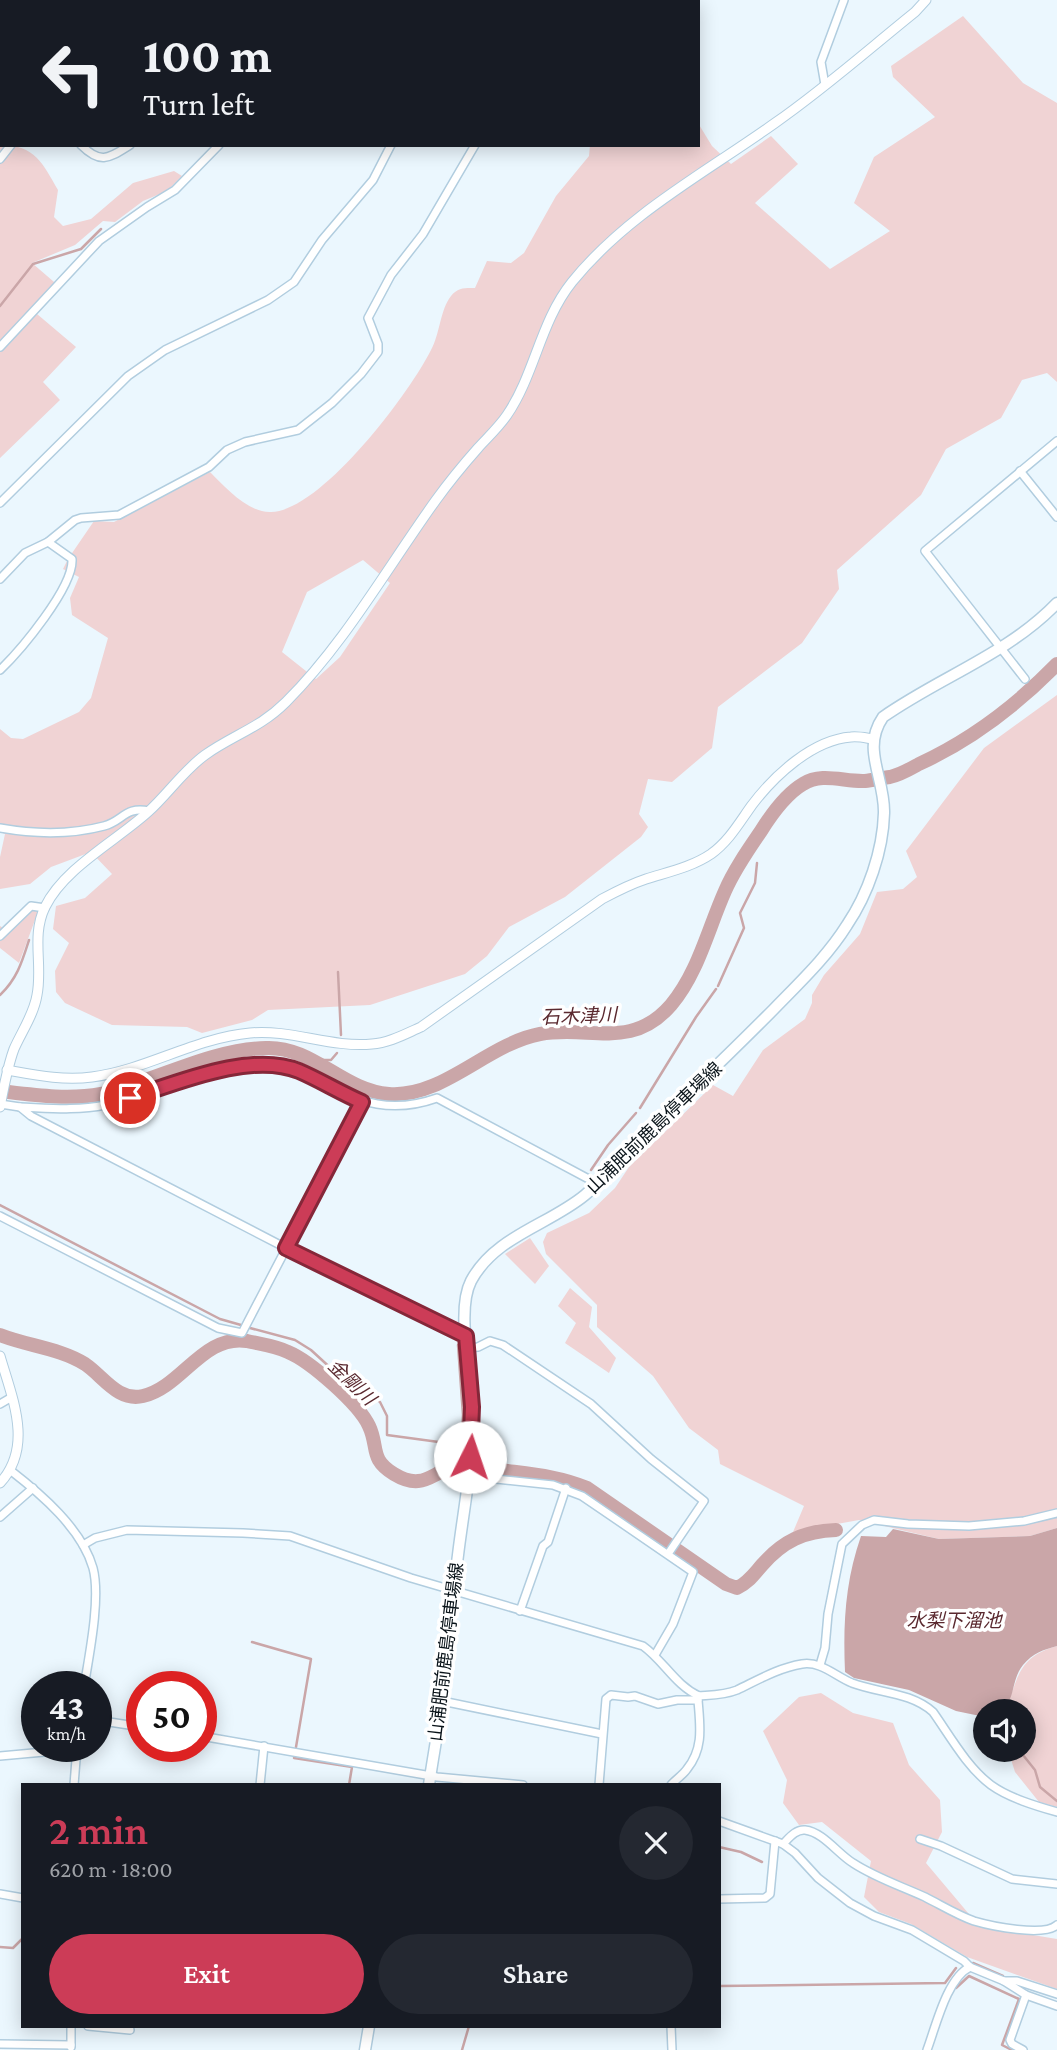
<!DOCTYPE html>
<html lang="en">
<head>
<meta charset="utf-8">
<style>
  body { margin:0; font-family:"Crimson Pro","Noto Sans JP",serif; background:#242831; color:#f1f3f6; height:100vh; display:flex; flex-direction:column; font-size:26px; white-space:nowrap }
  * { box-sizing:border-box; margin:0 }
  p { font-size:23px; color:#9ea1a6 }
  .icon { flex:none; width:38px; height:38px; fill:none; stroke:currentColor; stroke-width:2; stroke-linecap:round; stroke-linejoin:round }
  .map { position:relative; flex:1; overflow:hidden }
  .details { position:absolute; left:21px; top:1783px; width:700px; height:245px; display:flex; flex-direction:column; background:#171b24; border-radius:0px; box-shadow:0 4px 18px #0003 }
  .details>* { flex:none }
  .hud { position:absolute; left:0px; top:0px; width:700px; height:147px; box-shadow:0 4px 18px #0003; background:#171b24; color:#f1f3f6; overflow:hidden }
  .tools { position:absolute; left:973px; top:1699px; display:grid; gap:14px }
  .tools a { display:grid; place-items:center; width:63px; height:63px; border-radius:50%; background:#171b24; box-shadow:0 4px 18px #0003; font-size:35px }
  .speed { position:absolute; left:21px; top:1671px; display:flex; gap:14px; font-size:35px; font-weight:700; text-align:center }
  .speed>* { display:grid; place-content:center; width:91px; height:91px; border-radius:50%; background:#171b24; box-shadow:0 4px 18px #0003; line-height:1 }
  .speed small { font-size:18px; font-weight:400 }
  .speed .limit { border:10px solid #d22; background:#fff; color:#111 }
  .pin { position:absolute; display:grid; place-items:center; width:60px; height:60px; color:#fff; margin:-30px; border:4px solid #fff; border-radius:50%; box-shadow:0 2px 7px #0007 }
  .me { position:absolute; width:77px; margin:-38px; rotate:4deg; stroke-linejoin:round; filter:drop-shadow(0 0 5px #0008) }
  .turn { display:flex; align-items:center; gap:24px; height:147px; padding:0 28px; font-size:32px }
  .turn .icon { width:91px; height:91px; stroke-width:2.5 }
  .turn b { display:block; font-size:49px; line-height:60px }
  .round { display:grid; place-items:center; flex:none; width:74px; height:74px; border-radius:37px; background:#242831 }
  .headline { display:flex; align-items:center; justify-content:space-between; height:119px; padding:0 28px }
  h1 { font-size:42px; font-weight:600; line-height:52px; color:#cc3c57 }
  .action { display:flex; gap:14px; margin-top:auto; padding:14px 28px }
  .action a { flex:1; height:80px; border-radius:42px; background:#cc3c57; color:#fff; font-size:28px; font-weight:600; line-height:80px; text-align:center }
  .action a+a { background:#242831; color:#f1f3f6 }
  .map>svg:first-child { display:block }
  .green { fill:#f0d3d4; fill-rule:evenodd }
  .water { fill:#caa6a8 }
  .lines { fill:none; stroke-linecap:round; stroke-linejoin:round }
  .stream { stroke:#caa6a8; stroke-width:2.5 }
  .river { stroke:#caa6a8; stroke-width:14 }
  .minor-casing { stroke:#b1cddf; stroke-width:10 }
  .tertiary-casing { stroke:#b1cddf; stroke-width:11 }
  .secondary-casing { stroke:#b1cddf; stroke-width:13 }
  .minor { stroke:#fff; stroke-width:7 }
  .tertiary { stroke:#fff; stroke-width:9 }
  .secondary { stroke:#fff; stroke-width:10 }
  .route-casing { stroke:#852739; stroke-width:18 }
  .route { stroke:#cc3c57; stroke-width:12 }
  .labels { text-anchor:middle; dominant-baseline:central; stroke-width:7; stroke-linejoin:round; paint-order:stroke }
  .street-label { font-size:18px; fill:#091319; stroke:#fff }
  .water-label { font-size:19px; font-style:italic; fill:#5a292f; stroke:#fff }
</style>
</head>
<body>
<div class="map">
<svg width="1057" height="2050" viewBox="0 0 1057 2050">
  <rect width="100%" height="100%" fill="#ebf7fe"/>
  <g class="green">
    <path d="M0,0H34L2,2V145C35,145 43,164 58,190L54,217L63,226L91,219L133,183L174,171L182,176L167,191L143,201L115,222L103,221L75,245L32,263L61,288L37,314L76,347L43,382L60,400L0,458Z"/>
    <path d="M963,16L1023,83L1057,103V382L1047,373L1022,380L1001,418L946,449L921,495L837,570L839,589L802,643L718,707L712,748L672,782L648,779L639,814L648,827L641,837L565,897L509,927L487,956L465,974L370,1005L268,1010L252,1020L202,1033L187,1027L112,1025L65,1003L56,992L55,971L69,943L53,929L56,906L85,898L112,874L91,852L51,867L30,884L0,889V857L5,834L0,832V729L11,738L23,739L79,712L91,698L108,638L72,615L70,598L79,577L63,569L68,559L94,521L114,522L210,472C225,487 248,513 271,512C321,511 409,394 431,350C440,334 440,310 451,296C458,287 466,288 475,288L487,261L511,263L524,253L556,196L589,156L590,145H698V123L712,146L731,164L771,136L798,164L755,203L830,269L890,231L854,203L874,157L935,117L893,77L891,66ZM363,560L390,583L340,657L316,679L282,652L307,592Z"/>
    <path d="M1057,695V1528L1030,1536L939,1539L859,1520L793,1532L804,1506L720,1464L718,1450L689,1428L653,1376L597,1327V1305L546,1254L543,1242L547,1233L589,1213L615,1188L629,1167L713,1085L733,1096L763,1050L805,1019L812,1003V995L824,975L860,934L877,892L903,889L917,877L906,851L984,748Z"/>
    <path d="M28,909L38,912L19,963L0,948V926L8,932Z"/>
    <path d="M530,1238L549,1266L535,1284L505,1254Z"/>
    <path d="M570,1288L592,1307L589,1327L616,1358L609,1373L565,1343L576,1323L558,1306Z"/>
    <path d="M1057,1646V1807L1039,1802L1015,1772L1008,1750H1024V1712H1004C1020,1677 1016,1658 1057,1646Z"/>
    <path d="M821,1693L853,1713L893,1723L909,1765L940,1800L942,1832L926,1863L979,1926L1057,1939V1989L967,1957L911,1924L879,1912L864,1897L871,1861L822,1822L799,1825L783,1803L787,1780L763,1731L799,1697Z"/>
  </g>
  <path class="water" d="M1057,1528V1646C1043,1650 1033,1653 1023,1665C1007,1685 1020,1712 985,1712V1717L956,1711L909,1690L854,1678L845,1672C843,1624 845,1582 861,1536L886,1537L893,1529L939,1539L1030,1536Z"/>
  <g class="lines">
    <g class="stream">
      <path d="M0,306L33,264L81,249L101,229"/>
      <path d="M338,972L341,1035"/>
      <path d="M718,986L744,928L740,913L755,883L757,863"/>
      <path d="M0,995C17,979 22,962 29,940"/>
      <path d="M315,1060H331L337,1053"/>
      <path d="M640,1108L696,1017L716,989"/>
      <path d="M591,1170L608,1145L636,1113"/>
      <path d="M0,1205L220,1319L241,1325"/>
      <path d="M250,1328L295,1340L311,1350L347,1383L365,1391L380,1402L387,1416V1435L461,1445L463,1415L458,1345"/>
      <path d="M252,1642L311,1659L296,1747"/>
      <path d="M1006,1703L1012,1712"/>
      <path d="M1023,1750V1755L1035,1770L1040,1787L1057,1801"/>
      <path d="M294,1758L352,1767L349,1785"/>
      <path d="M719,1847L741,1852L762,1862"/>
      <path d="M0,1947L13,1948L23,1938"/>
      <path d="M973,1963L1003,1976"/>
      <path d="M719,1986L945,1983L956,1968"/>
      <path d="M956,1988L969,1976L1019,1999L1002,2045L1012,2050"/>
      <path d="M462,2050L469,2026"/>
    </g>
    <g class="river">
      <path d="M0,1091C34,1095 68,1100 101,1094C113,1092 126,1087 137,1083C179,1069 222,1049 266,1048C313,1046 343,1091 389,1094C443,1098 487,1044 540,1034C590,1025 631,1051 671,1005C698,973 708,929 725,891C734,870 748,850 761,831C771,815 786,794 803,784C822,772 844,782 865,781C873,780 882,778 890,777C900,775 910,769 919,764C971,740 1017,705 1057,664"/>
      <path d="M0,1335C28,1346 59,1348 85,1364C103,1376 118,1402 143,1396C182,1387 203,1334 247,1341C260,1344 276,1346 288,1352C310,1361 359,1404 369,1426C379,1447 369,1459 394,1474C427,1494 434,1466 463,1466C475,1466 488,1469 500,1470C530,1474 559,1476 587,1488L726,1584L737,1588C748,1583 754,1574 762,1565C783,1541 804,1531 836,1530"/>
    </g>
    <g class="minor-casing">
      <g id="minor">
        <path d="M146,2L148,0"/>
        <path d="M321,2L323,0"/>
        <path d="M416,2L418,0"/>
        <path d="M669,2L672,0"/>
        <path d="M825,85L821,62L844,0"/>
        <path d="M81,145C101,165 109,158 130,145"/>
        <path d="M0,159L11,145"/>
        <path d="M0,347L99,241L147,207L175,190L219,145"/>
        <path d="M1020,471L1057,517"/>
        <path d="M0,503L128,376L165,350L268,300L294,282L322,240L373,180L391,145"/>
        <path d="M0,579L25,553L48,542L75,520L81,518L119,515L209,467L227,450L245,442L298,430L332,403L361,374L378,352V344L368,318L391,275L423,234L475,145"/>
        <path d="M0,670C20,651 74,587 72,559L48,542"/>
        <path d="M1025,679L925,551L1057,441"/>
        <path d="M0,828C34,834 70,835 104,826C123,821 125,806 149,811"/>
        <path d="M0,936L31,906L45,908"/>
        <path d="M0,1104L20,1107L31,1116L286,1248L466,1336"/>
        <path d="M20,1107C48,1108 77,1111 105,1105C161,1094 217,1059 276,1065C292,1067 306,1075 320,1083C361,1103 392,1114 437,1098L598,1184"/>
        <path d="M0,1216L218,1328L242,1333L362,1103"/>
        <path d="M468,1348L478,1347L490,1341L503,1345L591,1404L651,1459L704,1501L668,1554"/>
        <path d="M0,1404L12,1397"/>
        <path d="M10,1470C41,1494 82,1529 93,1568C101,1598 89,1656 84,1687"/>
        <path d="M468,1476L553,1485L582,1496L693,1572L673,1624L655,1655"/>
        <path d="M0,1517L33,1488"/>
        <path d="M83,1545L95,1538L127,1530L243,1533L290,1536L411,1578L643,1646C664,1661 675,1685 699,1696"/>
        <path d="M520,1611L543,1546L548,1542L566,1488"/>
        <path d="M820,1665L825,1648L828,1614L842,1544L862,1525L874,1520L908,1524L969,1526L1024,1521L1057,1513"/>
        <path d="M442,1701L602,1734"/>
        <path d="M96,1720L142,1727"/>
        <path d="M201,1736L437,1777L523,1785"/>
        <path d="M0,1756L77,1749"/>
        <path d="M74,1785L77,1747"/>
        <path d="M260,1785L264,1746"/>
        <path d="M599,1785L606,1699L611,1695L628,1697L635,1696L658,1704L677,1700H698L699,1696C712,1695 725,1695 737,1690C758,1680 778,1668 802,1664C821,1661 835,1676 852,1683C878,1693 911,1692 933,1712C950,1736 967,1767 991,1785C1009,1798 1036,1806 1057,1812"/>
        <path d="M671,1785C676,1779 683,1775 687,1769C704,1748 700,1726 698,1700"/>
        <path d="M719,1821L783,1844L795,1853L818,1878L850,1903L874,1916L912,1930L964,1961L970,1967L1004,1981L1026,1995L1057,2006"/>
        <path d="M920,1839L941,1846L1012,1879L1057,1884"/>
        <path d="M783,1844C789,1838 796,1829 805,1830C823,1832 838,1854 853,1863C876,1878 901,1886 925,1897C941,1905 957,1915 974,1921C991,1926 1044,1937 1057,1925"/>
        <path d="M0,1894L23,1898"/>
        <path d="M719,1899L765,1898L770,1894L775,1841"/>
        <path d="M1004,1981H1017L1057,1994"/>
        <path d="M71,2026V2047"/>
        <path d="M88,2026L130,2030"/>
        <path d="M671,2026L672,2050"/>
        <path d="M0,2044L71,2045"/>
        <path d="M927,2050C936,2026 947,1978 970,1967"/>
        <path d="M1023,2050L1012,2044L1010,2040L1026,1995"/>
      </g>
    </g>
    <g class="tertiary-casing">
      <g id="tertiary">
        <path d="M7,1070C35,1075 63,1081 92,1077C146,1070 195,1038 250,1033C291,1029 331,1048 372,1044C389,1043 405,1034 421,1027L602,899C617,891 631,884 646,879C668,872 692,867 711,854C729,841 739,823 752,805C774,776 812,740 851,737C858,736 866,738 873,739"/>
        <path d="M0,1107C4,1087 7,1068 14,1049C22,1031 34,1014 37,995C43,965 31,936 45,907C64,868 116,841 148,812C168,794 183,771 205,755C233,735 260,728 286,702C345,643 387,568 436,500C449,482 463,465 478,448C487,438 499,427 507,415C535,374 540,322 572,282C627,214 705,173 775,123C824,89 869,49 915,12L926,0"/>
        <path d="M0,1356C12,1398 34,1446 0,1483"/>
      </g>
    </g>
    <g class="secondary-casing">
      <g id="secondary">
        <path d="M429,1785C433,1756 439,1727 442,1698C448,1650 452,1602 458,1555C464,1505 475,1454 472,1405C471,1371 456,1310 471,1281C495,1236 549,1225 585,1195C606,1177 622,1155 642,1136C687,1095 730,1053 773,1010C799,983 827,957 847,925C868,894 883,851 884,813C885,778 861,749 883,717C940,677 1008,654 1057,603"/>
        <path d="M365,2050L369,2026"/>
      </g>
    </g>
    <use href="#minor" class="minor"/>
    <use href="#tertiary" class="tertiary"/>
    <use href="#secondary" class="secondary"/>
  </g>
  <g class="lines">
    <g class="route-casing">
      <path id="route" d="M130,1098C177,1083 251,1051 299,1071C320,1080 341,1093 362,1102L286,1248L466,1336L472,1407L470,1457"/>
    </g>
    <use href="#route" class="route"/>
  </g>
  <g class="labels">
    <g class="street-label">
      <text transform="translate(654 1128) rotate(-44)">山浦肥前鹿島停車場線</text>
      <text transform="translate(446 1652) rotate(-83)">山浦肥前鹿島停車場線</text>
    </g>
    <g class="water-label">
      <text transform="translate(579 1016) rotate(-2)">石木津川</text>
      <text transform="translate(352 1382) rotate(44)">金剛川</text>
      <text x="954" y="1620">水梨下溜池</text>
    </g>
  </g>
</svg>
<div class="tools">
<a><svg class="icon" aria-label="sound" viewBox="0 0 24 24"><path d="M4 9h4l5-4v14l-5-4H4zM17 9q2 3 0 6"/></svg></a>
</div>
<div class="speed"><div>43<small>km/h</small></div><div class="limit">50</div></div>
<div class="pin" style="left:130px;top:1098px;background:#d93025"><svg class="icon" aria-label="arrive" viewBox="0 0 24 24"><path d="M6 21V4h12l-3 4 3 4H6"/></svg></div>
<svg class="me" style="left:470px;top:1457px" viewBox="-20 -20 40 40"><circle r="19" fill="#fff"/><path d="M0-13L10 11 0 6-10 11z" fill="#cc3c57"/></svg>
<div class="hud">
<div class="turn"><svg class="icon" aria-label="left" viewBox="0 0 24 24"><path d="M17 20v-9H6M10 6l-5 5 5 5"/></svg><div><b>100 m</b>Turn left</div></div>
</div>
<section class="details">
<div class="headline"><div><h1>2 min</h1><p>620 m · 18:00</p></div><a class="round"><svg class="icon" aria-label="close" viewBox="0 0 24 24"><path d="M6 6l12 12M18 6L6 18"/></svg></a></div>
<div class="action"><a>Exit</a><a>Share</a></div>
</section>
</div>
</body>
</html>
